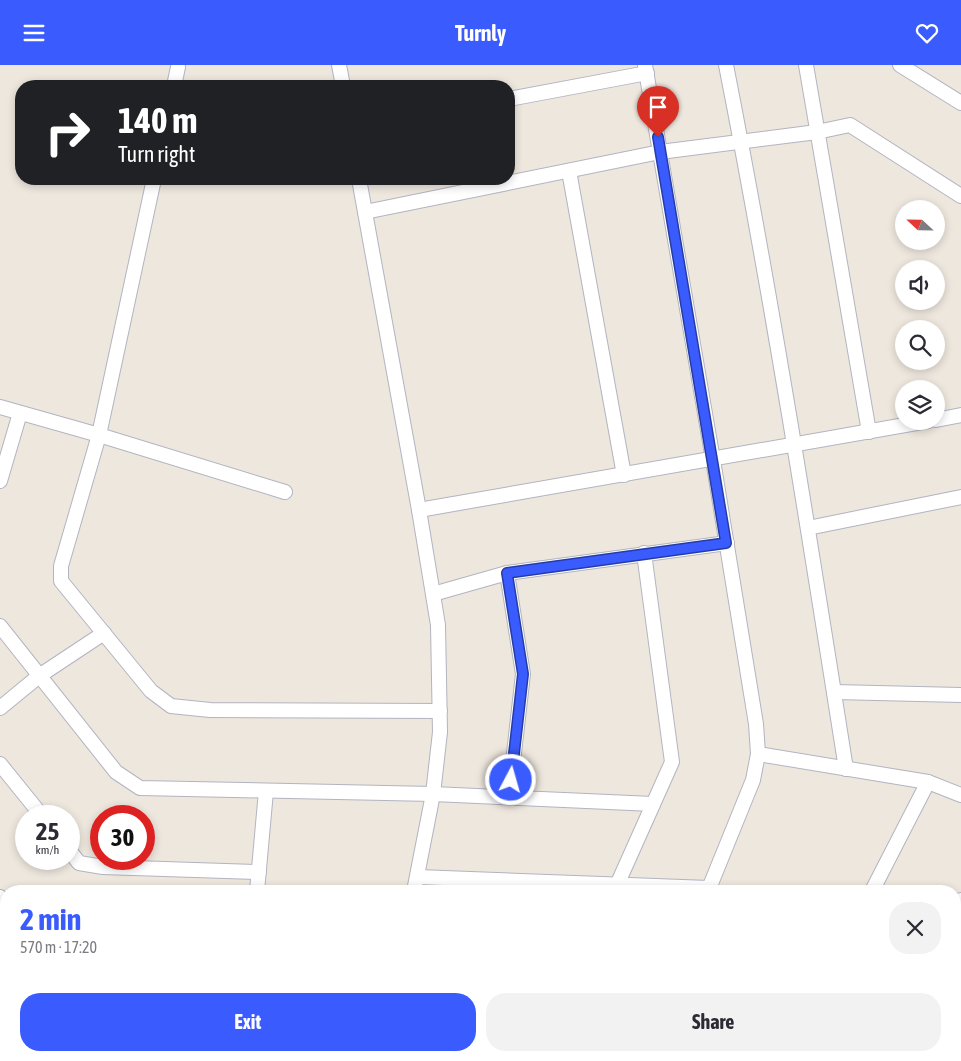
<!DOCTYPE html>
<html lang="en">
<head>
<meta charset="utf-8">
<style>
  body { margin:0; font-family:"Asap Condensed",sans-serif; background:#f2f2f3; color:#2b2b33; height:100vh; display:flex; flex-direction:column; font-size:19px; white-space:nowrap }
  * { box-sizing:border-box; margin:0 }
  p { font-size:16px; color:#7c7c81 }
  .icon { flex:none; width:28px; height:28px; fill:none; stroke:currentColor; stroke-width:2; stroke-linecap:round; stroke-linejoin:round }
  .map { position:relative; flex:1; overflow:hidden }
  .side { position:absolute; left:0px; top:820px; width:961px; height:176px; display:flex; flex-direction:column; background:#fff; border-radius:20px 20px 0 0; box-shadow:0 2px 8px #0003 }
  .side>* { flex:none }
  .top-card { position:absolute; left:15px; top:15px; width:500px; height:105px; border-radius:20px; box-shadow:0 2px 8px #0003; background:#202124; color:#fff; overflow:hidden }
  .needle { width:32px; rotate:292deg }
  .controls { position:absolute; left:895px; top:135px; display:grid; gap:10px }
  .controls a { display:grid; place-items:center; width:50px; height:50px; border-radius:50%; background:#fff; box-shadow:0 2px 8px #0003; font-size:25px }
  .speed { position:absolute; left:15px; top:740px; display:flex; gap:10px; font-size:25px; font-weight:700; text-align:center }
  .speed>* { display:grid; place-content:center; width:65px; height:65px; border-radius:50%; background:#fff; box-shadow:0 2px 8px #0003; line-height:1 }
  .speed small { font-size:12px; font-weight:400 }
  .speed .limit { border:8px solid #d22; background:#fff; color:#111 }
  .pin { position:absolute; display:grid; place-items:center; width:42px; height:42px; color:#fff; margin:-51px -21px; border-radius:50% 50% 50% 0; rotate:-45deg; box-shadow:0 0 5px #0007 }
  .pin .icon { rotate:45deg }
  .me { position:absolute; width:55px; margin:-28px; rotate:6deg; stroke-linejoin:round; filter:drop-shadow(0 0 4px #0008) }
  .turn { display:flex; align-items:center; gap:18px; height:105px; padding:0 20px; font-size:22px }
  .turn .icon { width:65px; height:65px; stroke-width:2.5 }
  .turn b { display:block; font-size:35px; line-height:42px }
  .round { display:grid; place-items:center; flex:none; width:52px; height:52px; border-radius:20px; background:#f2f2f3 }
  .summary { display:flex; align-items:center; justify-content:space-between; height:85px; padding:0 20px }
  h1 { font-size:30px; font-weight:700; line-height:38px; color:#3a5cfe }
  .action { display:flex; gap:10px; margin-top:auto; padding:10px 20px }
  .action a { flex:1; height:58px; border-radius:20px; background:#3a5cfe; color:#fff; font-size:20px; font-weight:700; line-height:58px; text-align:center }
  .action a+a { background:#f2f2f3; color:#2b2b33 }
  header { display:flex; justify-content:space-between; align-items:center; height:65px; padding:0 20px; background:#3a5cfe; color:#fff; font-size:22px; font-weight:700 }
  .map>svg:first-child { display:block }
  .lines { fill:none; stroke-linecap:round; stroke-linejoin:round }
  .minor-casing { stroke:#b2b4c0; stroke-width:16 }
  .minor { stroke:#fff; stroke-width:14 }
  .route-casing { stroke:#263ca5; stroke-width:12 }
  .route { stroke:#3a5cfe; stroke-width:9 }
</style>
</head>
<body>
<header><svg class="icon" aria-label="menu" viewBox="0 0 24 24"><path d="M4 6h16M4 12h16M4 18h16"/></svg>Turnly<svg class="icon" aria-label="heart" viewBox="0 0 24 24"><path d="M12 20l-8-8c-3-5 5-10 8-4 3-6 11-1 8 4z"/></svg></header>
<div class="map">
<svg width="961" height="996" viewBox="0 0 961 996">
  <rect width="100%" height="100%" fill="#eee7de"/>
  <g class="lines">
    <g class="minor-casing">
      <g id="minor">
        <path d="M339,0L343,21"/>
        <path d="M645,0L713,395L756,659L758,689L753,715L708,826"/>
        <path d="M726,0C772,234 809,469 846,704"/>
        <path d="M806,0L869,367"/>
        <path d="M900,0L961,38"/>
        <path d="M174,21L178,2"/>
        <path d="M509,34L647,8"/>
        <path d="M569,106L624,410"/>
        <path d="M154,114L99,370L61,501V516L151,626L171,641L210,645L440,646"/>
        <path d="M359,114L419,445L438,560L440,667L433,729L414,826"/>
        <path d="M365,147L660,87L817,67L850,60L961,131"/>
        <path d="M0,342L99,370L285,427"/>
        <path d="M936,355L961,350"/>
        <path d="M0,416L20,348"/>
        <path d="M419,445L928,356"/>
        <path d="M808,463L961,432"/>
        <path d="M507,508L523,609L509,732"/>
        <path d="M433,529L507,508L727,478"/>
        <path d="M0,561L116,707L140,723L433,729L653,739"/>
        <path d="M834,627L961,630"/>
        <path d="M0,643L39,611L104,568"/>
        <path d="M758,689L928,717L961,730"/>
        <path d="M0,699L42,751"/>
        <path d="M69,785L79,798L103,802L259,807"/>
        <path d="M418,812L709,823"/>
        <path d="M617,820L672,697L644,488"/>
        <path d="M257,826L266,726"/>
        <path d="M872,826L928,717"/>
        <path d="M0,832L6,840"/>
        <path d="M955,847L961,835"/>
        <path d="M878,990L891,996"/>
      </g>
    </g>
    <use href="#minor" class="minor"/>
  </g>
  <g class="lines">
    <g class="route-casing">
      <path id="route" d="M511,715L523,609L507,508L726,478L658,72"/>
    </g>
    <use href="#route" class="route"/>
  </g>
</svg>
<div class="controls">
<a><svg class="needle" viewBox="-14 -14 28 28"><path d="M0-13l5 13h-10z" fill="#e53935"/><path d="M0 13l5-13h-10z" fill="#7c7c81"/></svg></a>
<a><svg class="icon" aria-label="sound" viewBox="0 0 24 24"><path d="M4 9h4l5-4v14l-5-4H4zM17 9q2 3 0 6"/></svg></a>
<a><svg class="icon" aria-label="search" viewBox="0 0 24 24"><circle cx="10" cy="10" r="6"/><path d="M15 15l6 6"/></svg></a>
<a><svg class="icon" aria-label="layers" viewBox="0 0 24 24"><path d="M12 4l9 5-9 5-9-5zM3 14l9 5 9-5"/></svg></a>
</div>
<div class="speed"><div>25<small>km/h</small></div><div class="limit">30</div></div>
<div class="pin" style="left:658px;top:72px;background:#d93025"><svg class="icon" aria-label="arrive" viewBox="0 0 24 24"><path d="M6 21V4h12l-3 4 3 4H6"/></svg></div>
<svg class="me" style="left:511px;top:715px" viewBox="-20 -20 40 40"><circle r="17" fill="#3a5cfe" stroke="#fff" stroke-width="3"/><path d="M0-11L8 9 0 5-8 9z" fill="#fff"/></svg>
<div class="top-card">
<div class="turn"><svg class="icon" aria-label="right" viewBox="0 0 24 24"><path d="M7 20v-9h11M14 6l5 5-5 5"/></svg><div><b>140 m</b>Turn right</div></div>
</div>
<section class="side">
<div class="summary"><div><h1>2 min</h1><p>570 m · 17:20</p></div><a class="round"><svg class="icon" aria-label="close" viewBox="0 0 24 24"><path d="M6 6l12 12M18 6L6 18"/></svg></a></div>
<div class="action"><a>Exit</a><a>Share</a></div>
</section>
</div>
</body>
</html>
